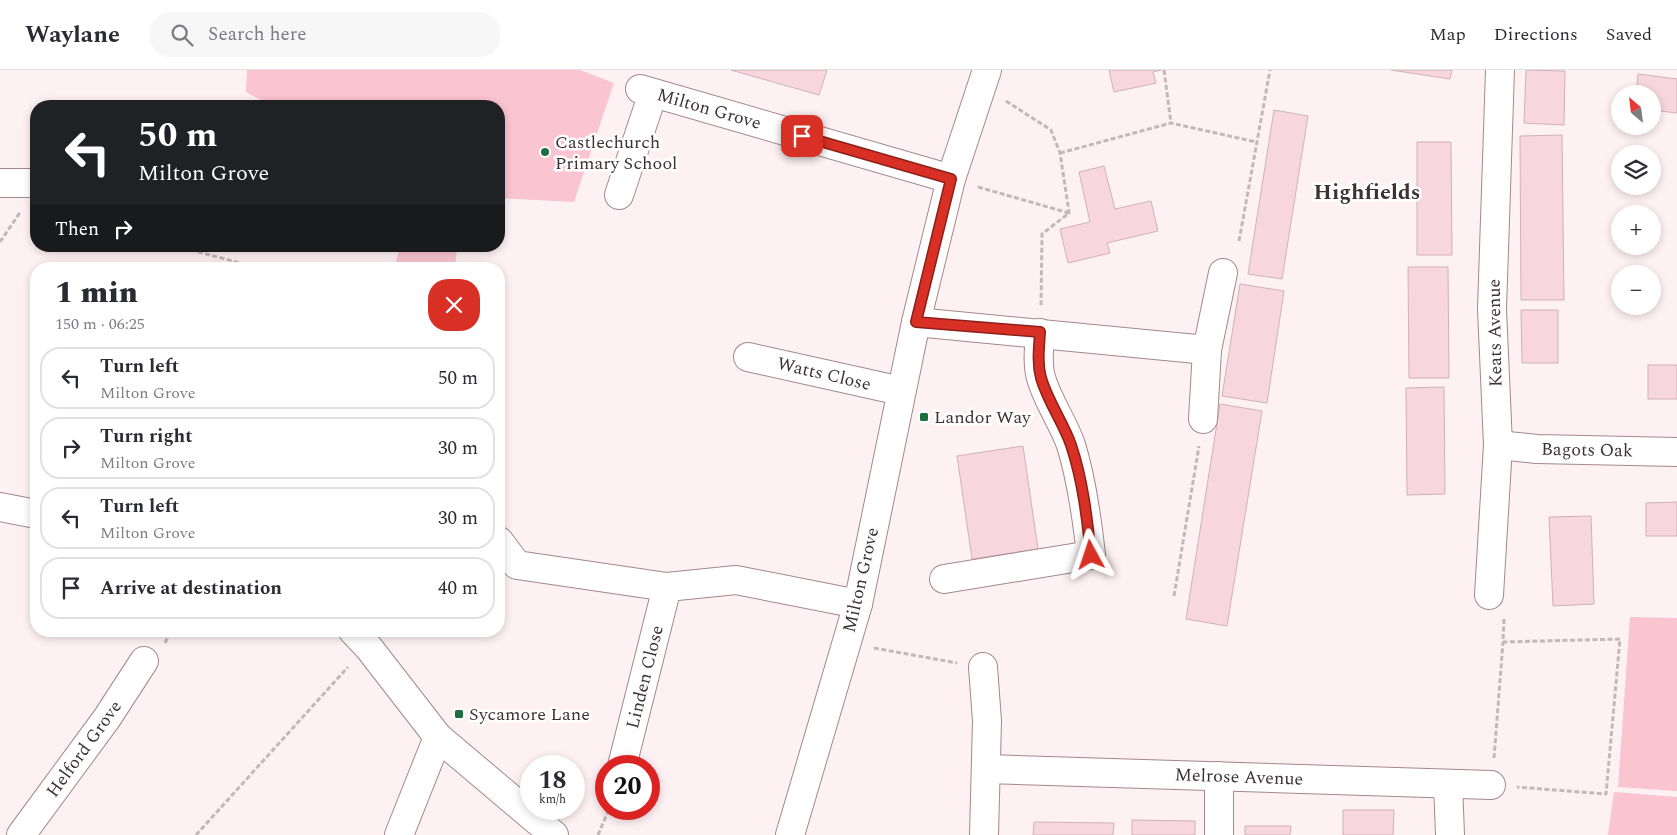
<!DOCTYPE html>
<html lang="en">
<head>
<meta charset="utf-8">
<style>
  body { margin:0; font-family:Spectral,serif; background:#f7f7f7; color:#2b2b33; height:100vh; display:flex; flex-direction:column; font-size:19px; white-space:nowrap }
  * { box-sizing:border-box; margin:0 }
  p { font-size:16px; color:#7c7c81 }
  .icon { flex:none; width:28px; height:28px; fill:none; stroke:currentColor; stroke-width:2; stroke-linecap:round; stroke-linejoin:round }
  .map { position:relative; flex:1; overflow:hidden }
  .sheet { position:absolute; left:30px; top:192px; width:475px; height:375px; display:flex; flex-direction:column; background:#fff; border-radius:20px; box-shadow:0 2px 8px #0003 }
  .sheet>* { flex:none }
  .hud { position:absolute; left:30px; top:30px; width:475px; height:152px; border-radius:20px; box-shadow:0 2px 8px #0003; background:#202124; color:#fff; overflow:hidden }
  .needle { width:32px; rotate:332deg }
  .buttons { position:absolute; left:1611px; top:15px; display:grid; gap:10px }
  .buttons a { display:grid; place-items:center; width:50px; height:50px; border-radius:50%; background:#fff; box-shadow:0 2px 8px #0003; font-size:25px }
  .speed { position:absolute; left:520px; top:685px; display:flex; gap:10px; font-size:25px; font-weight:700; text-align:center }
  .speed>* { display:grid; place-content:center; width:65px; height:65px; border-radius:50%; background:#fff; box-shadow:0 2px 8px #0003; line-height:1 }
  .speed small { font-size:12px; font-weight:400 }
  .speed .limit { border:8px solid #d22; background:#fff; color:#111 }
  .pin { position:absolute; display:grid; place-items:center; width:42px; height:42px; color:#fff; margin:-21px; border-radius:10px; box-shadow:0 2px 8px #0006 }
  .me { position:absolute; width:55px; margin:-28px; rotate:355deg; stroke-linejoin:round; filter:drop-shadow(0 0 4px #0008) }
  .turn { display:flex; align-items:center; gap:18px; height:105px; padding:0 25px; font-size:22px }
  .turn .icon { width:65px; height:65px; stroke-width:2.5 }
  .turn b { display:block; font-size:35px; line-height:42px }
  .then { display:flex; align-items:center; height:48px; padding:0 25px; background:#0003; gap:10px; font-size:19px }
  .round { display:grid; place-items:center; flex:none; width:52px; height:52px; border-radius:20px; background:#f7f7f7 }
  .summary { display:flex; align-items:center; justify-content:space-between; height:85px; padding:0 25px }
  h1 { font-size:30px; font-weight:800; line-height:38px }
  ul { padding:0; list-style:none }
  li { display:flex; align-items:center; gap:15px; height:62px; margin:0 10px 8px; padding:0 15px; border:2px solid #e1e1e2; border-radius:20px }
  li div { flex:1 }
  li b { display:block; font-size:19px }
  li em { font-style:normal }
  header { display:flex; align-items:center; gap:30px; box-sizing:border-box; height:70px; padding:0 25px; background:#fff; border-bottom:1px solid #e1e1e2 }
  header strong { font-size:24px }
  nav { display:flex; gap:28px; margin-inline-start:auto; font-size:18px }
  .search { width:350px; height:45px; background:#f7f7f7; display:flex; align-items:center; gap:12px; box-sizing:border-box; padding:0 18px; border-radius:20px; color:#7c7c81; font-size:19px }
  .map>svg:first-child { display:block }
  .green { fill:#fac4d0 }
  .building { fill:#f7d6dd; stroke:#d0b1b7 }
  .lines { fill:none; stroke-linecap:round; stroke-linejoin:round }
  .minor-casing { stroke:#a5878d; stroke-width:30 }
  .path { stroke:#c4b7b9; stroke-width:3; stroke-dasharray:5 2.5; stroke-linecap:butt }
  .minor { stroke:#fff; stroke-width:28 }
  .route-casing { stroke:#8d1f18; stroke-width:12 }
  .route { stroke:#d93025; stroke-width:9 }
  .poi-dot { fill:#1c6f41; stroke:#fff; stroke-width:2 }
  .labels { text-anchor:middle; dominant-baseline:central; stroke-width:5; stroke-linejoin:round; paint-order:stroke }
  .street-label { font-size:18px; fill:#3d3133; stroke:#fff }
  .poi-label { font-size:18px; fill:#3d3133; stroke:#fff; text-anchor:start }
  .district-label { font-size:22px; font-weight:bold; fill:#3d3133; stroke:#fff }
</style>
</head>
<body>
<header>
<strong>Waylane</strong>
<div class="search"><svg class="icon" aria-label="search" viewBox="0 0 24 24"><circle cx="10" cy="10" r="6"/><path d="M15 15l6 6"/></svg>Search here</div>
<nav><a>Map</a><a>Directions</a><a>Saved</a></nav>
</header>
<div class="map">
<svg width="1677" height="765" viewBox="0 0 1677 765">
  <rect width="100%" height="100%" fill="#fef1f3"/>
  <g class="green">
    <path d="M247,0H580L614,13L574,132L499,128V36H272L246,22Z"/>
    <path d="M400,176H457L455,199H394Z"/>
    <path d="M1630,547L1677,548V721L1618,717Z"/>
    <path d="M1614,722L1677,727V765H1608Z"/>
  </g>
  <g class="building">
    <path d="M731,0H827L819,25Z"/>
    <path d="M1109,0H1161L1153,2L1156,13L1114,22Z"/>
    <path d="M1391,0H1452L1450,9Z"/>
    <path d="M1526,0L1565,1L1564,55L1524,53Z"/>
    <path d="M1638,4L1677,9V43L1652,40V24H1636Z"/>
    <path d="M1274,40L1308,46L1282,209L1248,204Z"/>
    <path d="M1562,65L1564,230H1521L1520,66Z"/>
    <path d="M1417,72H1451L1452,185H1417Z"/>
    <path d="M1104,96L1115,139L1151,131L1158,161L1107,173L1110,183L1068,193L1060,159L1090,152L1079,102Z"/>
    <path d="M1408,197H1448L1449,308H1409Z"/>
    <path d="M1240,214L1284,221L1267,333L1222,326Z"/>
    <path d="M1521,240H1558V293H1522Z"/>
    <rect x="1648" y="295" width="29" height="34"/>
    <path d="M1444,317L1445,424L1407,425L1406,318Z"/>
    <path d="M1220,334L1262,341L1227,556L1186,549Z"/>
    <path d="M1023,376L1038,479L972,489L957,386Z"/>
    <path d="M1677,432V466H1646V433Z"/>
    <path d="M1591,446L1594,534L1553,536L1549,447Z"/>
    <path d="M1343,740H1394L1393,765H1343Z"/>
    <path d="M1132,750L1195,751V765H1132Z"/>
    <path d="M1034,752L1114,753L1113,765H1033Z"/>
    <path d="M1245,756H1291L1290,765H1245Z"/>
  </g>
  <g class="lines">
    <g class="minor-casing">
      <g id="minor">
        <path d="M640,19L951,109"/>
        <path d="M0,113H36"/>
        <path d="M619,125L653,23"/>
        <path d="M916,252L1207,280L1223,203"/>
        <path d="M748,287L901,321"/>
        <path d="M1203,349L1207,280"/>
        <path d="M1498,375L1537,379L1677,382"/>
        <path d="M0,437L36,444"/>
        <path d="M499,471L517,495L667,517L736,510L858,534"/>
        <path d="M944,509L1091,485C1087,448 1082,411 1071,375C1063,352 1048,332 1041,308C1037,294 1039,278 1040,263"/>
        <path d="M1489,525L1498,375L1492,239L1500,0"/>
        <path d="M353,561L369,578L438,667L554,765"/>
        <path d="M983,597L987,651L984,765"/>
        <path d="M622,696L667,517"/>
        <path d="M986,699L1491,715"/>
        <path d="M1448,714L1450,765"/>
        <path d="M21,765L107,648L144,591"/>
        <path d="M399,765L438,667"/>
        <path d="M790,765L858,534L916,252L951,109L987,0"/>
        <path d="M1219,765V706"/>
      </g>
    </g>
    <g class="path">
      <path d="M1164,0L1171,53"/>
      <path d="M1006,31L1051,60L1060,83L1069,142"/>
      <path d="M1060,83L1171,53L1256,72"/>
      <path d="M978,117L1069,143L1042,164L1041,236"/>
      <path d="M1239,171L1270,0"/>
      <path d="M0,172L21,141"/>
      <path d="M176,176L263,199"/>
      <path d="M1174,526L1199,376"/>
      <path d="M1504,549L1503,572L1620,569L1606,724L1517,717"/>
      <path d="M165,573L171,561"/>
      <path d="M874,578L957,593"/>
      <path d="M1494,688L1503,572"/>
      <path d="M196,765L348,597"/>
      <path d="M598,765L609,739"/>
    </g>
    <use href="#minor" class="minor"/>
  </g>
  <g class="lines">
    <g class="route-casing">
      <path id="route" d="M802,66L951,109L916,252L1040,262C1039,278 1037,293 1041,308C1048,332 1063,352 1071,375C1083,411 1087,448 1091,485"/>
    </g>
    <use href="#route" class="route"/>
  </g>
  <g class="poi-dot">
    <circle cx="545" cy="82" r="5"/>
    <rect x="919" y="342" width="10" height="10" rx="2.5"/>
    <rect x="454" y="639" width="10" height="10" rx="2.5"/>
  </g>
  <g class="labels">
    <g class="street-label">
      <text transform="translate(709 39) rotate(16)">Milton Grove</text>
      <text transform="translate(1495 263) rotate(-91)">Keats Avenue</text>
      <text transform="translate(824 304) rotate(13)">Watts Close</text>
      <text transform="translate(1587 380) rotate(1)">Bagots Oak</text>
      <text transform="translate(861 510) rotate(-77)">Milton Grove</text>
      <text transform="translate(645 607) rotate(-76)">Linden Close</text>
      <text transform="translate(84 679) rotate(-54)">Helford Grove</text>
      <text transform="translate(1239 707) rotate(2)">Melrose Avenue</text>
    </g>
    <g class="poi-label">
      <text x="555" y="72">Castlechurch<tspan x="555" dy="21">Primary School</tspan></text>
      <text x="934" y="347">Landor Way</text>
      <text x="469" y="644">Sycamore Lane</text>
    </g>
    <g class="district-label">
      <text x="1367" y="122">Highfields</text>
    </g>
  </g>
</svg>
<div class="buttons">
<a><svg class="needle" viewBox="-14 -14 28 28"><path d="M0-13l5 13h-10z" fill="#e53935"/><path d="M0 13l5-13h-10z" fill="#7c7c81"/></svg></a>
<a><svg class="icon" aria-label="layers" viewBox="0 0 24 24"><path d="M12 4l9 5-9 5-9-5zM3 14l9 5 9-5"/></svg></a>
<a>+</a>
<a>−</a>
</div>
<div class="speed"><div>18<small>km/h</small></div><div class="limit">20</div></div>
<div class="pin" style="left:802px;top:66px;background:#d93025"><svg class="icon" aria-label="arrive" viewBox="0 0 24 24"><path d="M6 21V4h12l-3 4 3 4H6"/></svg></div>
<svg class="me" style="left:1091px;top:485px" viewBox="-20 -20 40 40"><path d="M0-17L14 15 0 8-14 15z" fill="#d93025" stroke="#fff" stroke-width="4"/></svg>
<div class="hud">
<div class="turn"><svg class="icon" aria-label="left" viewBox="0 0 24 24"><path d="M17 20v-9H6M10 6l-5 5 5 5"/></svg><div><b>50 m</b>Milton Grove</div></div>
<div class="then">Then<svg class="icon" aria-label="right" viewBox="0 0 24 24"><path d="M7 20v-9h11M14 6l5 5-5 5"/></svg></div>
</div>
<section class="sheet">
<div class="summary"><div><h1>1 min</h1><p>150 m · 06:25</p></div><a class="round" style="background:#d93025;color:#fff"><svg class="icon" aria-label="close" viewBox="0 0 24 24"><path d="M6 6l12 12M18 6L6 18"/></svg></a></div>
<ul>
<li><svg class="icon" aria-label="left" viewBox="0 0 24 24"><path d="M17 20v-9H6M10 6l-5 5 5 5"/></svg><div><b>Turn left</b><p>Milton Grove</p></div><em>50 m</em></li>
<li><svg class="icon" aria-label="right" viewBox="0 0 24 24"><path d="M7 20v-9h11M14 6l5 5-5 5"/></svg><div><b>Turn right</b><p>Milton Grove</p></div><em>30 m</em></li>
<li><svg class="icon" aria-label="left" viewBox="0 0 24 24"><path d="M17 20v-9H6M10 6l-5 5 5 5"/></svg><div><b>Turn left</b><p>Milton Grove</p></div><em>30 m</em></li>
<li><svg class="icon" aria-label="arrive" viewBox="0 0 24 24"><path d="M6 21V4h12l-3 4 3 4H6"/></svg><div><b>Arrive at destination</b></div><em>40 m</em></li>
</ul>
</section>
</div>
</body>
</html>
